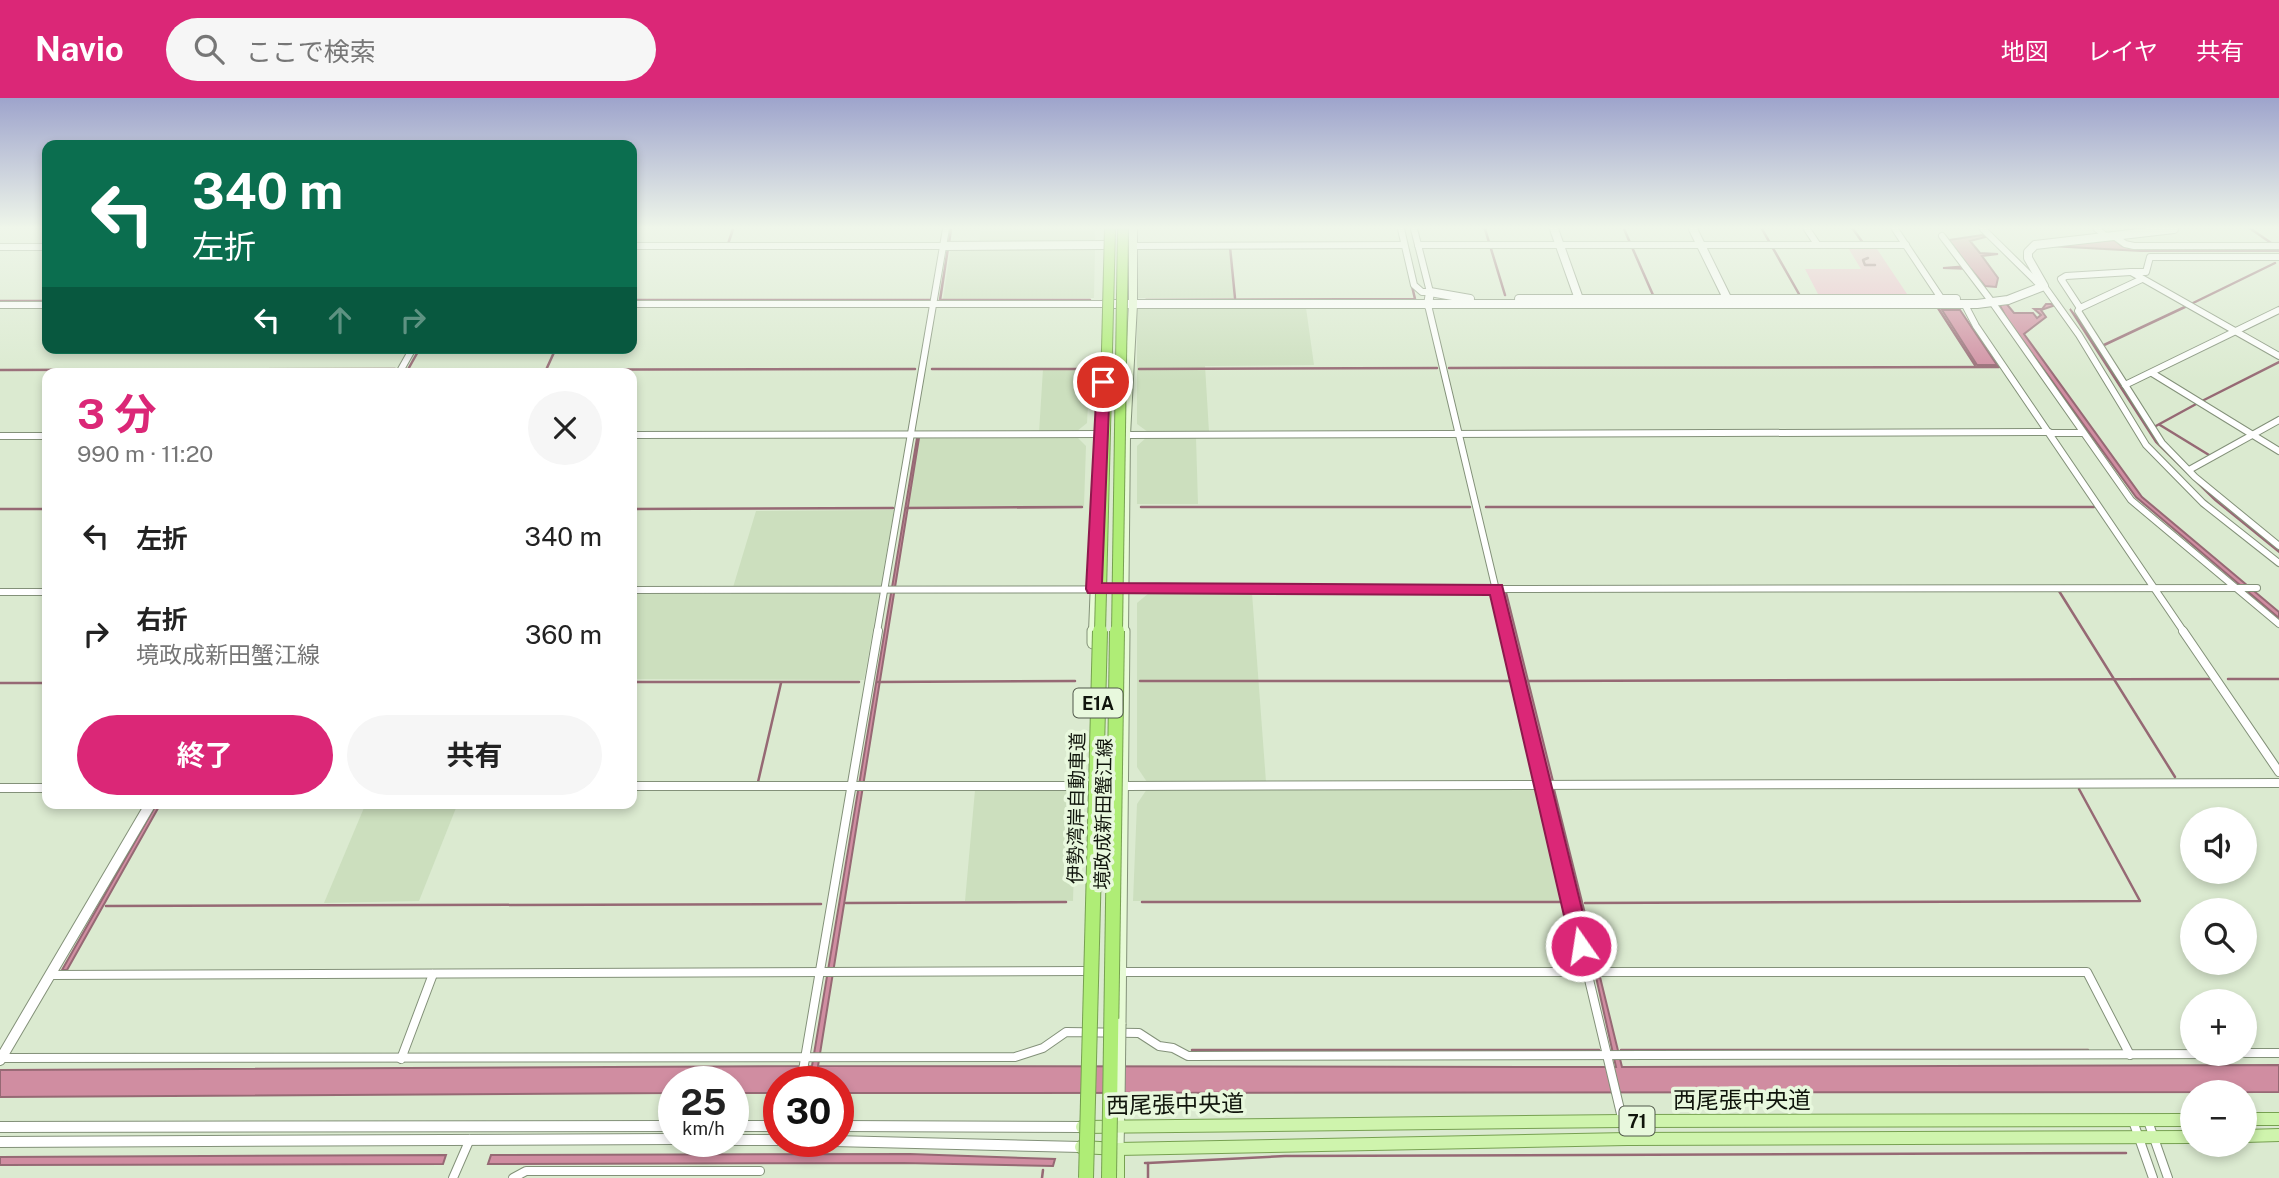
<!DOCTYPE html>
<html lang="ja">
<head>
<meta charset="utf-8">
<style>
  body { margin:0; font-family:"Public Sans","Noto Sans JP",sans-serif; background:#f6f6f6; color:#222; height:100vh; display:flex; flex-direction:column; font-size:26px; white-space:nowrap }
  * { box-sizing:border-box; margin:0 }
  p { font-size:23px; color:#767676 }
  .icon { flex:none; width:38px; height:38px; fill:none; stroke:currentColor; stroke-width:2; stroke-linecap:round; stroke-linejoin:round }
  .map { position:relative; flex:1; overflow:hidden }
  .side { position:absolute; left:42px; top:270px; width:595px; height:441px; display:flex; flex-direction:column; background:#fff; border-radius:14px; box-shadow:0 4px 10px #0003 }
  .side>* { flex:none }
  .banner { position:absolute; left:42px; top:42px; width:595px; height:214px; border-radius:14px; box-shadow:0 4px 10px #0003; background:#0b6e4f; color:#fff; overflow:hidden }
  .tools { position:absolute; left:2180px; top:709px; display:grid; gap:14px }
  .tools a { display:grid; place-items:center; width:77px; height:77px; border-radius:50%; background:#fff; box-shadow:0 4px 10px #0003; font-size:35px }
  .speed { position:absolute; left:658px; top:968px; display:flex; gap:14px; font-size:35px; font-weight:700; text-align:center }
  .speed>* { display:grid; place-content:center; width:91px; height:91px; border-radius:50%; background:#fff; box-shadow:0 4px 10px #0003; line-height:1 }
  .speed small { font-size:18px; font-weight:400 }
  .speed .limit { border:10px solid #d22; background:#fff; color:#111 }
  .pin { position:absolute; display:grid; place-items:center; width:60px; height:60px; color:#fff; margin:-30px; border:4px solid #fff; border-radius:50%; box-shadow:0 2px 7px #0007 }
  .me { position:absolute; width:77px; margin:-38px; rotate:347deg; stroke-linejoin:round; filter:drop-shadow(0 0 5px #0008) }
  .turn { display:flex; align-items:center; gap:24px; height:147px; padding:0 35px; font-size:32px }
  .turn .icon { width:91px; height:91px; stroke-width:2.5 }
  .turn b { display:block; font-size:49px; line-height:60px }
  .lanes { display:flex; align-items:center; height:66px; padding:0 35px; background:#0003; justify-content:center; gap:35px; direction:ltr }
  .lanes .off { opacity:.35 }
  .round { display:grid; place-items:center; flex:none; width:74px; height:74px; border-radius:37px; background:#f6f6f6 }
  .headline { display:flex; align-items:center; justify-content:space-between; height:119px; padding:0 35px }
  h1 { font-size:42px; font-weight:700; line-height:52px; color:#db2777 }
  .action { display:flex; gap:14px; margin-top:auto; padding:14px 35px }
  .action a { flex:1; height:80px; border-radius:42px; background:#db2777; color:#fff; font-size:28px; font-weight:700; line-height:80px; text-align:center }
  .action a+a { background:#f6f6f6; color:#222 }
  ul { padding:0; list-style:none }
  li { display:flex; align-items:center; gap:21px; height:98px; padding:0 35px }
  li div { flex:1 }
  li b { display:block; font-size:26px }
  li em { font-style:normal }
  header { display:flex; align-items:center; gap:42px; box-sizing:border-box; height:98px; padding:0 35px; background:#db2777; color:#fff }
  header strong { font-size:33px }
  nav { display:flex; gap:38px; margin-inline-start:auto; font-size:24px }
  .search { width:490px; height:63px; background:#f6f6f6; display:flex; align-items:center; gap:18px; box-sizing:border-box; padding:0 24px; border-radius:38px; color:#767676; font-size:26px }
  .map>svg:first-child { display:block }
  .built { fill:#ccdfbe }
  .green { fill:#ecbdca }
  .water { fill:#d08da1; stroke:#966974; stroke-width:2 }
  .lines { fill:none; stroke-linecap:round; stroke-linejoin:round }
  .stream { stroke:#966974; stroke-width:2.5 }
  .minor-far1-casing { stroke:#839179; stroke-width:8 }
  .minor-casing { stroke:#839179; stroke-width:10 }
  .tertiary-far1-casing { stroke:#839179; stroke-width:10 }
  .tertiary-casing { stroke:#839179; stroke-width:12 }
  .secondary-far1-casing { stroke:#839179; stroke-width:10 }
  .secondary-casing { stroke:#839179; stroke-width:13 }
  .primary-casing { stroke:#77a151; stroke-width:14 }
  .minor-far1 { stroke:#fff; stroke-width:6 }
  .minor { stroke:#fff; stroke-width:8 }
  .tertiary-far1 { stroke:#fff; stroke-width:8 }
  .tertiary { stroke:#fff; stroke-width:10 }
  .secondary-far1 { stroke:#e7fad6; stroke-width:8 }
  .secondary { stroke:#e7fad6; stroke-width:11 }
  .primary { stroke:#cff4ad; stroke-width:12 }
  .secondary-bridge-casing { stroke:#839179; stroke-width:13; stroke-linecap:butt }
  .motorway-bridge-far1-casing { stroke:#77a151; stroke-width:12; stroke-linecap:butt }
  .motorway-bridge-casing { stroke:#77a151; stroke-width:16; stroke-linecap:butt }
  .secondary-bridge { stroke:#e7fad6; stroke-width:11 }
  .motorway-bridge-far1 { stroke:#afed76; stroke-width:10 }
  .motorway-bridge { stroke:#afed76; stroke-width:14 }
  .route { fill:#db2777; stroke:#8e194d; stroke-width:2 }
  .labels { text-anchor:middle; dominant-baseline:central; stroke-width:7; stroke-linejoin:round; paint-order:stroke }
  .shield { fill:#e8f8dd; stroke:#51594b; stroke-width:2 }
  .shield-label { font-size:18px; font-weight:bold; fill:#10150c }
  .street-label { font-size:19px; fill:#10150c; stroke:#e8f8dd }
  .near-street-label { font-size:23px; fill:#10150c; stroke:#e8f8dd }
</style>
</head>
<body>
<header>
<strong>Navio</strong>
<div class="search"><svg class="icon" aria-label="search" viewBox="0 0 24 24"><circle cx="10" cy="10" r="6"/><path d="M15 15l6 6"/></svg>ここで検索</div>
<nav><a>地図</a><a>レイヤ</a><a>共有</a></nav>
</header>
<div class="map">
<svg width="2279" height="1080" viewBox="0 0 2279 1080">
  <rect width="100%" height="100%" fill="#dbead0"/>
  <g class="built">
    <path d="M981,131H1095V142L1090,144L979,145Z"/>
    <path d="M951,149H1092L1095,152L1094,200L943,201Z"/>
    <path d="M1229,149L1234,200H1138L1137,150Z"/>
    <path d="M1306,210L1314,267L1205,268L1209,334H1148L1137,326V211Z"/>
    <path d="M1043,271H1090L1087,325L1077,333L1039,335Z"/>
    <path d="M919,339H1077L1086,348L1084,408L907,409Z"/>
    <path d="M1147,339H1196L1198,406H1137V348Z"/>
    <path d="M894,412L864,582L632,581V496H731L756,413Z"/>
    <path d="M1149,495H1252L1266,684H1147L1137,669V505Z"/>
    <path d="M1066,691L1076,704L1073,803H965L975,692Z"/>
    <path d="M1147,691H1537L1566,803H1133L1137,706Z"/>
    <path d="M366,705H458L419,803L324,805Z"/>
  </g>
  <path class="green" d="M1847,148H1875L1907,196H1818L1805,171H1861Z"/>
  <g class="water">
    <path d="M1982,137L1985,139L1970,143L1980,155L1998,156L1982,158L1998,180L1996,189L1985,188L1971,171L1943,170L1968,168L1949,142Z"/>
    <path d="M2114,142L2122,148L2135,150H2279V153H2141L2049,148Z"/>
    <path d="M1998,204H2005L2014,215H2033L2037,220L2041,217L2034,211H2042L2046,206H2052L2053,208L2041,212L2046,219L2024,236L2142,399L2279,514V520L2136,399L2007,221Z"/>
    <path d="M2070,211L2082,226L2149,332C2187,377 2233,414 2279,450V454L2215,402L2156,344Z"/>
    <path d="M1942,212H1960L1997,267H1977Z"/>
    <path d="M917,340H919L818,968L1616,969L1596,879H1600L1622,969L2279,967V994L838,995V984H779V995H733V984H674V995L0,999V972L812,968Z"/>
    <path d="M1503,493L1506,494L1553,683H1549Z"/>
    <path d="M1551,691H1554L1598,868H1594Z"/>
    <path d="M157,705H161L67,872H62Z"/>
    <path d="M910,1056L1055,1061L1053,1068L903,1065L488,1066L491,1057Z"/>
    <path d="M446,1057L443,1066L0,1067V1059Z"/>
  </g>
  <g class="lines">
    <g class="stream">
      <path d="M1485,131L1505,197"/>
      <path d="M1624,131L1653,197"/>
      <path d="M1762,131L1799,196"/>
      <path d="M1853,131L1863,145"/>
      <path d="M2251,131L2274,147"/>
      <path d="M949,145L951,131"/>
      <path d="M728,146L733,131"/>
      <path d="M1230,149L1235,200"/>
      <path d="M948,150L940,202H1090"/>
      <path d="M1868,160L1863,162L1865,167H1875"/>
      <path d="M632,202H930"/>
      <path d="M1146,202L1415,201L1412,188"/>
      <path d="M0,203H47"/>
      <path d="M2191,206L2275,165"/>
      <path d="M1938,210L1975,267"/>
      <path d="M2104,247L2187,208"/>
      <path d="M1449,270L1999,269"/>
      <path d="M932,271H1088"/>
      <path d="M1139,271L1437,270"/>
      <path d="M0,272L395,271"/>
      <path d="M407,272L915,271"/>
      <path d="M546,272L556,250"/>
      <path d="M406,275L420,250"/>
      <path d="M2202,303L2279,264"/>
      <path d="M2160,327L2209,357"/>
      <path d="M2154,329L2198,305"/>
      <path d="M1141,409H1470"/>
      <path d="M1486,409H2094"/>
      <path d="M906,410L1082,409"/>
      <path d="M0,411H47"/>
      <path d="M632,411L893,410"/>
      <path d="M2059,493L2175,679"/>
      <path d="M2228,581H2279"/>
      <path d="M1140,583H1511"/>
      <path d="M1526,583L2210,581"/>
      <path d="M632,584H859"/>
      <path d="M878,584L1075,583"/>
      <path d="M0,585H47"/>
      <path d="M758,684L781,585"/>
      <path d="M1142,804H1562"/>
      <path d="M846,805L1066,804"/>
      <path d="M1585,805L2140,803L2079,691"/>
      <path d="M106,808L821,806"/>
      <path d="M1192,952H1599"/>
      <path d="M1621,952H2088"/>
      <path d="M1145,1065H1148V1080"/>
      <path d="M1148,1065L1285,1058L2126,1055"/>
      <path d="M1042,1080L1043,1072"/>
    </g>
    <g class="minor-far1-casing">
      <g id="minor-far1">
        <path d="M1401,131L1414,187L1422,194H1430L1414,131"/>
        <path d="M1807,131L1817,146"/>
        <path d="M1895,131L1941,200"/>
        <path d="M1983,131L2042,189"/>
        <path d="M2097,131L2107,139"/>
        <path d="M1942,138L1992,204L2131,402L2279,526"/>
        <path d="M2114,138L2125,146L2134,148H2279"/>
        <path d="M1418,147H1906"/>
        <path d="M632,148H944"/>
        <path d="M1133,148L1404,147"/>
        <path d="M0,149H47"/>
        <path d="M2279,159H2150L2146,174H2131L2279,258"/>
        <path d="M2131,174L2066,178L2061,181L2080,210L2142,181"/>
        <path d="M2044,188L2079,237L2146,347L2203,405L2279,465"/>
        <path d="M632,206H1105"/>
        <path d="M0,207H47"/>
        <path d="M1428,207L1506,534"/>
        <path d="M1965,207L1976,228L2184,534"/>
        <path d="M2080,210L2078,213L2162,345L2195,379L2279,448"/>
        <path d="M399,275L413,250"/>
        <path d="M2152,275L2279,353"/>
        <path d="M2125,287L2279,212"/>
        <path d="M2050,335H2083"/>
        <path d="M632,337L1102,336"/>
        <path d="M1126,337L2049,334"/>
        <path d="M0,338H47"/>
        <path d="M2189,372L2279,322"/>
        <path d="M632,492L2257,490"/>
        <path d="M0,494H47"/>
        <path d="M877,534L946,131"/>
      </g>
    </g>
    <g class="minor-casing">
      <g id="minor">
        <path d="M1506,533L1627,1041"/>
        <path d="M2183,533L2279,674"/>
        <path d="M632,688H1091"/>
        <path d="M1123,688L2279,685"/>
        <path d="M0,690H47"/>
        <path d="M1120,874H2087L2130,957"/>
        <path d="M50,877L1087,873"/>
        <path d="M2245,955H2279"/>
        <path d="M1,960L1015,959L1043,950L1066,934L1139,935L1159,948L1173,950L1188,958L2234,956"/>
        <path d="M401,961L433,876"/>
        <path d="M801,984L878,533"/>
        <path d="M2133,1023L2153,1080"/>
        <path d="M2148,1023L2168,1080"/>
        <path d="M453,1080L470,1041"/>
        <path d="M513,1080L526,1073H760"/>
      </g>
    </g>
    <g class="tertiary-far1-casing">
      <g id="tertiary-far1">
        <path d="M1554,131L1579,201"/>
        <path d="M1693,131L1727,200"/>
        <path d="M944,148L1106,147"/>
        <path d="M1519,201H1956"/>
        <path d="M1105,206H1977L2008,202L2044,188L2028,160V154L2035,147L2174,131"/>
        <path d="M1428,207L1430,194L1470,201"/>
      </g>
    </g>
    <g class="tertiary-casing">
      <g id="tertiary">
        <path d="M0,962L151,705"/>
        <path d="M733,1028H779"/>
        <path d="M838,1028L1082,1029"/>
        <path d="M0,1029L674,1028"/>
        <path d="M733,1042H779"/>
        <path d="M833,1043L1081,1049"/>
        <path d="M0,1044L674,1041"/>
      </g>
    </g>
    <g class="secondary-far1-casing">
      <g id="secondary-far1">
        <path d="M1093,534L1098,407"/>
        <path d="M1124,534L1126,337L1133,206V131"/>
      </g>
    </g>
    <g class="secondary-casing">
      <g id="secondary">
        <path d="M1093,545V533"/>
        <path d="M1120,926L1124,533"/>
        <path d="M1118,1051L1119,1004"/>
      </g>
    </g>
    <g class="primary-casing">
      <g id="primary">
        <path d="M2245,1021H2279"/>
        <path d="M1082,1029L1623,1023L2193,1022"/>
        <path d="M2245,1038L2279,1037"/>
        <path d="M1081,1049L1118,1051L1627,1041L2193,1039"/>
        <path d="M1118,1051V1080"/>
      </g>
    </g>
    <use href="#minor-far1" class="minor-far1"/>
    <use href="#minor" class="minor"/>
    <use href="#tertiary-far1" class="tertiary-far1"/>
    <use href="#tertiary" class="tertiary"/>
    <use href="#secondary-far1" class="secondary-far1"/>
    <use href="#secondary" class="secondary"/>
    <use href="#primary" class="primary"/>
    <g class="secondary-bridge-casing">
      <path id="secondary-bridge" d="M1119,1004L1120,926"/>
    </g>
    <g class="motorway-bridge-far1-casing">
      <g id="motorway-bridge-far1">
        <path d="M1100,534L1110,131"/>
        <path d="M1117,534L1123,131"/>
      </g>
    </g>
    <g class="motorway-bridge-casing">
      <g id="motorway-bridge">
        <path d="M1086,1080L1100,533"/>
        <path d="M1109,1080L1117,533"/>
      </g>
    </g>
    <use href="#secondary-bridge" class="secondary-bridge"/>
    <use href="#motorway-bridge-far1" class="motorway-bridge-far1"/>
    <use href="#motorway-bridge" class="motorway-bridge"/>
  </g>
  <linearGradient id="sky" x2="0" y2="1"><stop stop-color="#9ea4cc"/><stop offset="0.46" stop-color="#eff6ea"/><stop offset="1" stop-color="#eff6ea" stop-opacity="0"/></linearGradient>
  <rect width="2279" height="282" fill="url(#sky)"/>
  <path class="route" d="M1103,280L1110,284L1102,485L1502,487L1591,848L1588,854L1581,856L1574,854L1571,848L1490,497L1088,495L1086,491L1097,284Z"/>
  <g class="labels">
    <g class="shield">
      <rect x="1073.5" y="590.5" width="49" height="29" rx="5"/>
      <rect x="1619.5" y="1008.5" width="35" height="29" rx="5"/>
    </g>
    <g class="shield-label">
      <text x="1098" y="605">E1A</text>
      <text x="1637" y="1023">71</text>
    </g>
    <g class="street-label">
      <text transform="translate(1076 710) rotate(-89)">伊勢湾岸自動車道</text>
      <text transform="translate(1103 716) rotate(-89)">境政成新田蟹江線</text>
    </g>
    <g class="near-street-label">
      <text x="1742" y="1001">西尾張中央道</text>
      <text transform="translate(1175 1006) rotate(-1)">西尾張中央道</text>
    </g>
  </g>
</svg>
<div class="tools">
<a><svg class="icon" aria-label="sound" viewBox="0 0 24 24"><path d="M4 9h4l5-4v14l-5-4H4zM17 9q2 3 0 6"/></svg></a>
<a><svg class="icon" aria-label="search" viewBox="0 0 24 24"><circle cx="10" cy="10" r="6"/><path d="M15 15l6 6"/></svg></a>
<a>+</a>
<a>−</a>
</div>
<div class="speed"><div>25<small>km/h</small></div><div class="limit">30</div></div>
<div class="pin" style="left:1103px;top:284px;background:#d93025"><svg class="icon" aria-label="arrive" viewBox="0 0 24 24"><path d="M6 21V4h12l-3 4 3 4H6"/></svg></div>
<svg class="me" style="left:1581px;top:848px" viewBox="-20 -20 40 40"><circle r="17" fill="#db2777" stroke="#fff" stroke-width="3"/><path d="M0-11L8 9 0 5-8 9z" fill="#fff"/></svg>
<div class="banner">
<div class="turn"><svg class="icon" aria-label="left" viewBox="0 0 24 24"><path d="M17 20v-9H6M10 6l-5 5 5 5"/></svg><div><b>340 m</b>左折</div></div>
<div class="lanes"><svg class="icon" aria-label="left" viewBox="0 0 24 24"><path d="M17 20v-9H6M10 6l-5 5 5 5"/></svg><svg class="icon off" aria-label="ahead" viewBox="0 0 24 24"><path d="M12 20V5M6 11l6-6 6 6"/></svg><svg class="icon off" aria-label="right" viewBox="0 0 24 24"><path d="M7 20v-9h11M14 6l5 5-5 5"/></svg></div>
</div>
<section class="side">
<div class="headline"><div><h1>3 分</h1><p>990 m · 11:20</p></div><a class="round"><svg class="icon" aria-label="close" viewBox="0 0 24 24"><path d="M6 6l12 12M18 6L6 18"/></svg></a></div>
<ul>
<li><svg class="icon" aria-label="left" viewBox="0 0 24 24"><path d="M17 20v-9H6M10 6l-5 5 5 5"/></svg><div><b>左折</b></div><em>340 m</em></li>
<li><svg class="icon" aria-label="right" viewBox="0 0 24 24"><path d="M7 20v-9h11M14 6l5 5-5 5"/></svg><div><b>右折</b><p>境政成新田蟹江線</p></div><em>360 m</em></li>
</ul>
<div class="action"><a>終了</a><a>共有</a></div>
</section>
</div>
</body>
</html>
